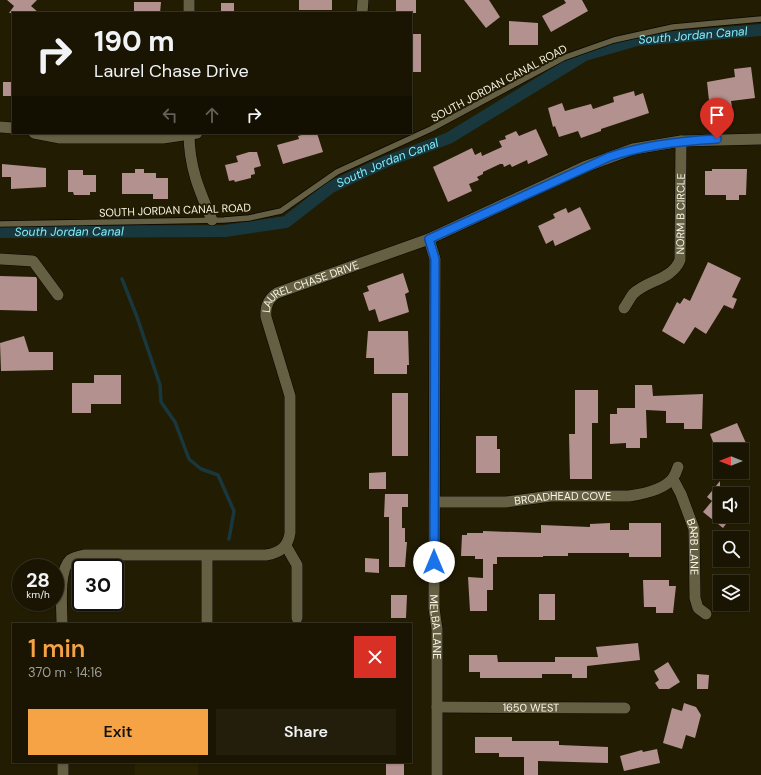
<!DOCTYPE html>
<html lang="en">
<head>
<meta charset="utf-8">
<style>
  body { margin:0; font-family:"DM Sans",sans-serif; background:#231e0c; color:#f1f3f6; height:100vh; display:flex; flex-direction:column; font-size:15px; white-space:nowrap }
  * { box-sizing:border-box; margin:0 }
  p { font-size:13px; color:#9f9f99 }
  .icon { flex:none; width:22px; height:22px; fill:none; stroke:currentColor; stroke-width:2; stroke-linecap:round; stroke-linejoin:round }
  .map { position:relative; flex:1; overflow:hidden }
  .panel { position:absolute; left:12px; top:623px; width:400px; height:140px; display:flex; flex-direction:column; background:#1a1502; border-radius:0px; box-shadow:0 1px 3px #0004,0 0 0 1px #383424 }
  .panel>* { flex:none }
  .hud { position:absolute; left:12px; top:12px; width:400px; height:122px; border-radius:0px; box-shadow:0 1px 3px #0004,0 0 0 1px #383424; background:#1a1502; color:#f1f3f6; overflow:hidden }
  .needle { width:26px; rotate:270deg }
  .buttons { position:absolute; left:713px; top:443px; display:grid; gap:8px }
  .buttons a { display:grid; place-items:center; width:36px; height:36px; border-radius:0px; background:#1a1502; box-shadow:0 1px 3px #0004,0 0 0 1px #383424; font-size:20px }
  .speed { position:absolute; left:12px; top:559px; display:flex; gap:8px; font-size:20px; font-weight:700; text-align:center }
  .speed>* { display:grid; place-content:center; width:52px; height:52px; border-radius:50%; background:#1a1502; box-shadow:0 1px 3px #0004,0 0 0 1px #383424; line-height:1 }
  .speed small { font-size:10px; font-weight:400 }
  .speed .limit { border:2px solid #111; border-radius:6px; background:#fff; color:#111 }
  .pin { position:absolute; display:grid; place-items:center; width:34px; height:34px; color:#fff; margin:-41px -17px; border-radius:50% 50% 50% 0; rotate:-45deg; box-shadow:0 0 4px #0007 }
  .pin .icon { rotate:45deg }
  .me { position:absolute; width:44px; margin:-22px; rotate:0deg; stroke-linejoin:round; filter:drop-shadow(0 0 3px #0008) }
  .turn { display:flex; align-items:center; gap:14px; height:84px; padding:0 16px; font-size:18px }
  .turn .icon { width:52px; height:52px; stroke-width:2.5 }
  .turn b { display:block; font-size:28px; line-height:34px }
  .lanes { display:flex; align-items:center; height:38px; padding:0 16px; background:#0003; justify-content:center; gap:20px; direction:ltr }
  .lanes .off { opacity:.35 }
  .round { display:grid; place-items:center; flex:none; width:42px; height:42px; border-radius:0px; background:#231e0c }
  .summary { display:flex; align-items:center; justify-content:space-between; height:68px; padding:0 16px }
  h1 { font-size:24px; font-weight:600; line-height:30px; color:#f5a345 }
  .primary-button { display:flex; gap:8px; margin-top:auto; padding:8px 16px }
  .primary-button a { flex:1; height:46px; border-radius:0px; background:#f5a345; color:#111; font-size:16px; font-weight:600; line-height:46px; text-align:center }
  .primary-button a+a { background:#231e0c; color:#f1f3f6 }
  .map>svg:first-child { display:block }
  .built { fill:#2a2301 }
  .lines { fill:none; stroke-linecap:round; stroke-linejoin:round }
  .stream { stroke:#18383d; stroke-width:3.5 }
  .canal { stroke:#18383d; stroke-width:12 }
  .building { fill:#b3918f }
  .service-casing { stroke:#0b0600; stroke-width:7 }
  .minor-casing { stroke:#0b0600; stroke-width:12 }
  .service { stroke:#655f43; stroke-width:5.5 }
  .minor { stroke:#655f43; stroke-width:11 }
  .route-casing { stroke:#114b97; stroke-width:10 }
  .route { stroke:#1a73e8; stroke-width:7 }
  .labels { text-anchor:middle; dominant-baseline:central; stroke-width:4; stroke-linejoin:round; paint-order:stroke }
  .street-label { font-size:11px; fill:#f9f5e5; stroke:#221c03 }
  .water-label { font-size:12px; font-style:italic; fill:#81edfc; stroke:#221c03 }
</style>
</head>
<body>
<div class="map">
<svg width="761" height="775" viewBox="0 0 761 775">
  <rect width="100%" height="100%" fill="#221c03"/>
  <rect class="built" x="135" y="762" width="63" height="13"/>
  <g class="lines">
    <path class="stream" d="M122,279L137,317L160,385L161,402L175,422L189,459L201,469L218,475L234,511L229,539"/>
    <path class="canal" id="s1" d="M0,232L225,231L286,222L331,187L385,162L449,138L585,55L637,40L761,30"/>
  </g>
  <g class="building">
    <path d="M7,0H37L31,6L39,13H9L14,6Z"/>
    <rect x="299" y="0" width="33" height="10"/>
    <rect x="396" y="0" width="20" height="13"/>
    <path d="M464,0H489L500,17L486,28Z"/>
    <path d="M564,0H582L588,11L551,32L542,16L566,3Z"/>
    <path d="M134,2H161L160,13H134Z"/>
    <rect x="221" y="3" width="13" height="10"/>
    <path d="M509,21L538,23V45H509Z"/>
    <rect x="411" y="34" width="10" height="38"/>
    <path d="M751,67L755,98L731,101L732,107L710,110L707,82L735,77L734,69Z"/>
    <rect x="3" y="82" width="10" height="14"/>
    <path d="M634,91L635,96L643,93L649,113L601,129V131L581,138L578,131L559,137L555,126L553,127L548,108L562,103L565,111L591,104L593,109L614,102L613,97Z"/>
    <path d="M536,129L548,155L528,164L527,160L512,167L510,164L504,167L503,164H500L483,172V174L477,177L479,180L469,184L472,191L448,202L433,167L472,148L475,155L481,152L482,156L502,147L499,141L506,139L505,136L516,131L519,136Z"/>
    <path d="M309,133H317L323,152L283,164L277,145L299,139L298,136Z"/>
    <path d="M249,152H257L261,166L254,168L255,174L251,175V178L235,182L234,180L229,181L225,165L238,162L236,156Z"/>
    <path d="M2,164L46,168V187L11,189V177H2Z"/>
    <path d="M135,169H144V173H156V178H168V199H153V194H122V173H135Z"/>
    <path d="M712,169H747L746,195H739V200H726V195H705V171H712Z"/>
    <path d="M68,170H83V175H96V192H90V195H74L73,192H68Z"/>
    <path d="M580,207L591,229L555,246L553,240L546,244L538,226L555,218L553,214L566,208L568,213Z"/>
    <path d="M708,262L741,278L732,297L737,299L733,309L724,305L706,334L695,327L684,344L662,331L677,302L680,304L684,298L690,301Z"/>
    <path d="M403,273L409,292L405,294L409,312L379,322L375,309L369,311L363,293L369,291L367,286Z"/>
    <path d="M0,276L36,277L37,279V311L0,310Z"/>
    <path d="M368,331H408L409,365H407V374H374V358H366Z"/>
    <path d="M24,336L29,352H53V370L1,371L0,343Z"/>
    <path d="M94,375H121V404H91V413H72V383H94Z"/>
    <path d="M635,385H652L653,396L703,394L702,429H684V423H666V411L646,410L647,438H640V448H626V443L610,444V414H617V408H635Z"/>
    <path d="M575,390H598V423H592V479H570L569,434H575Z"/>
    <rect x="392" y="393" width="16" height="63"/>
    <path d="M737,423L749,450H716L710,434Z"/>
    <path d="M476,436H497V449H500V473H476Z"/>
    <path d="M386,472V489H369V473Z"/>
    <path d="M720,481V516H725L729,520L723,528L703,512L712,501L707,497Z"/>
    <path d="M385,494H408V507H402V528H405V542H407L405,567H389V517H384Z"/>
    <path d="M610,523V530H629V523H661V557H629V553H568V556H543V557H497V564H493V590H487V611H470L468,577L483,578V559H475V556H461L462,535H467V533H483V531L541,533V525L590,527V524Z"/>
    <path d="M365,558L379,559V573L365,572Z"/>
    <path d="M643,580H669V586H676L673,613H656V607H644Z"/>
    <rect x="539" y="594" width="16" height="26"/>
    <path d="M391,595H407L406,618H391Z"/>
    <path d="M638,643L640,660L587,666V678H572V674H542V678H480V672H469V655H497L498,662H555V657H598L596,647Z"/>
    <path d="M668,662L680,682L669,689H659L655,683L659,680L654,671Z"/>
    <path d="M697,674L709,675L708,689H697Z"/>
    <path d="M684,703L696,707L701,715L695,738L686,735L682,749L663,743L672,708L682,711Z"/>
    <path d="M475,737H512V741H559V745L608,747V763L538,761V775H524V757H499V753H475Z"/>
    <path d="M657,749L660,763L624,771L620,756L642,750L643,752Z"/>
    <rect x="386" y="762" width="18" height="13"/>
  </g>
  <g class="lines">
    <g class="service-casing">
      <path id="service" d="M0,224L224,220L249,218L281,211L337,172L431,129L563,58L614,40L673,27L761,19"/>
    </g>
    <g class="minor-casing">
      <g id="minor">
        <path d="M189,13V0"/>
        <path d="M362,13L363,0"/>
        <path d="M0,127L13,128"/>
        <path d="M34,133L60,138H163L197,133"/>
        <path d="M189,133C189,167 199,190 212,220"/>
        <path id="s2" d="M429,239L435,259L434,608L437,629V775"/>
        <path d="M0,259L33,261L58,295"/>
        <path id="s3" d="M624,308C627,304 630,298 633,294C647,280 672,280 680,260L681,141"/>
        <path id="s4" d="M673,479L681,494L694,529L695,598L698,608L706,614"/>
        <path id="s5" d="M435,502H506L551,496H629C643,494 664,490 673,478C675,475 677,470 678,467"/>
        <path d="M286,546L297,565V618"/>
        <path d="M207,556V624"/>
        <path id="s6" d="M62,624C62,608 58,571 70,560C75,557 80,556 85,555H266C280,553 288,547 290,533V396L266,317C265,306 268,299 277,293L429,239L584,167L633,149L681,141L761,139"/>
        <path id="s7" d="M437,707L625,708"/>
        <path d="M63,762V775"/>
      </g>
    </g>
    <use href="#service" class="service"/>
    <use href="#minor" class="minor"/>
  </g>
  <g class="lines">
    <g class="route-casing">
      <path id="route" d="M434,562L435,259L429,239L609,157C644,145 679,141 717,139"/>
    </g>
    <use href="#route" class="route"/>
  </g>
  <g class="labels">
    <g class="street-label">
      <text transform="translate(499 83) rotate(-28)">SOUTH JORDAN CANAL ROAD</text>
      <text transform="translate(175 210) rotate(-2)">SOUTH JORDAN CANAL ROAD</text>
      <text stroke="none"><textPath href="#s3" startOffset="122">NORM B CIRCLE</textPath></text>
      <text stroke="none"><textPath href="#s6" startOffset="577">LAUREL CHASE DRIVE</textPath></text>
      <text stroke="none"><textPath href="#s5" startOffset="128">BROADHEAD COVE</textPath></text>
      <text stroke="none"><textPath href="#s4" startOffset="72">BARB LANE</textPath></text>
      <text stroke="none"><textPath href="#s2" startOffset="389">MELBA LANE</textPath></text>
      <text stroke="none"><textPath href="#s7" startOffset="94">1650 WEST</textPath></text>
    </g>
    <g class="water-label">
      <text stroke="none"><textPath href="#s1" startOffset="741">South Jordan Canal</textPath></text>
      <text stroke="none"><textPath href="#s1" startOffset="405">South Jordan Canal</textPath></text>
      <text stroke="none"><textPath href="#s1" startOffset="69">South Jordan Canal</textPath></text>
    </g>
  </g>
</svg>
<div class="buttons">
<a><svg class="needle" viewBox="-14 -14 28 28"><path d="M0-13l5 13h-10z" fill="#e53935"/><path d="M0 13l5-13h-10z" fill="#9f9f99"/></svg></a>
<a><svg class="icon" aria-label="sound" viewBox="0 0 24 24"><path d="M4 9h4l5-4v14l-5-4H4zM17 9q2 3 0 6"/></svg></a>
<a><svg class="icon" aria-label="search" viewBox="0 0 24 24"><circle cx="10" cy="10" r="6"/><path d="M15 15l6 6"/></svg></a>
<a><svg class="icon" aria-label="layers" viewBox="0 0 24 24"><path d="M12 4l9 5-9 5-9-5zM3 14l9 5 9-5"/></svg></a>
</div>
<div class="speed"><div>28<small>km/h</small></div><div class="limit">30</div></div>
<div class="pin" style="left:717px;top:139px;background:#d93025"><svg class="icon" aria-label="arrive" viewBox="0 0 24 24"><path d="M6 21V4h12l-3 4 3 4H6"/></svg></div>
<svg class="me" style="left:434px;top:562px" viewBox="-20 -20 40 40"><circle r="19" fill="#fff"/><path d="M0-13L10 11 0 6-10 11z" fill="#1a73e8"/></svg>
<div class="hud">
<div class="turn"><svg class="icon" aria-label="right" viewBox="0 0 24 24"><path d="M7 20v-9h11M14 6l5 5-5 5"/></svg><div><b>190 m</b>Laurel Chase Drive</div></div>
<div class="lanes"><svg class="icon off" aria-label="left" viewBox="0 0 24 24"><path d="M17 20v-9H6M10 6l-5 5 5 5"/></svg><svg class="icon off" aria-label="ahead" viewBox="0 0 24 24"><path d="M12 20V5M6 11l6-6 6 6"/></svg><svg class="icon" aria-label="right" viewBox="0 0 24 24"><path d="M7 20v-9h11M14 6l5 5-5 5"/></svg></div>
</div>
<section class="panel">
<div class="summary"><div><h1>1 min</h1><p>370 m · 14:16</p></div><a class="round" style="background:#d93025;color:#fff"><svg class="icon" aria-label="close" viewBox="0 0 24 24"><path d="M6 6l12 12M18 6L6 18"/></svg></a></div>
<div class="primary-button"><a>Exit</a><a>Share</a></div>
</section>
</div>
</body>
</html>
